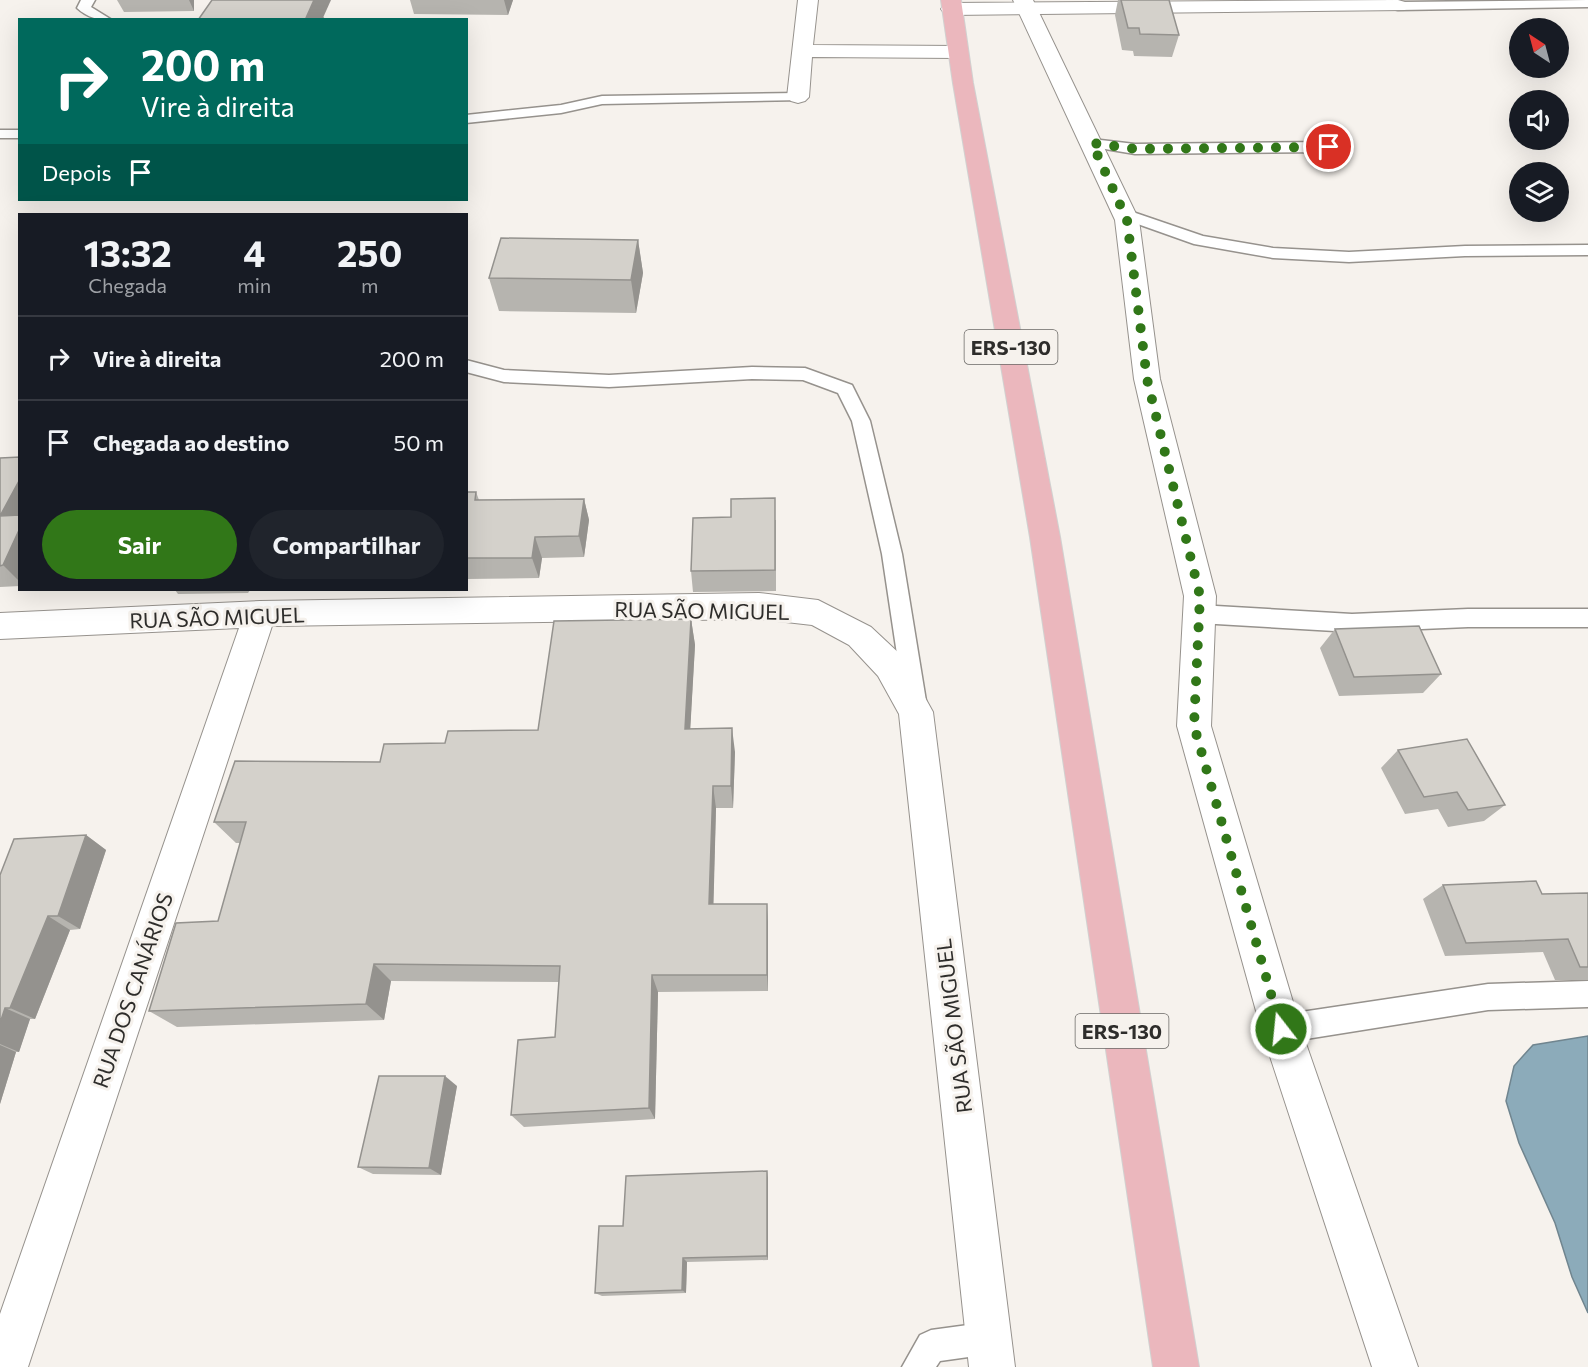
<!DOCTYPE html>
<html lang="pt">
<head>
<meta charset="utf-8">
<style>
  body { margin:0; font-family:Commissioner,sans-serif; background:#20242c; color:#f1f3f6; height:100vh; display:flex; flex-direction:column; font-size:22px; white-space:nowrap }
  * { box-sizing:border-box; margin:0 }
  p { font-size:20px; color:#9ea1a6 }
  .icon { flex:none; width:33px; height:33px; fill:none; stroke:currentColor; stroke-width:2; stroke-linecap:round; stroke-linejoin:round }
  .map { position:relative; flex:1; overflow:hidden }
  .details { position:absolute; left:18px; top:213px; width:450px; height:378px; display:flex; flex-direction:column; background:#171b24; border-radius:0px; box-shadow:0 6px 24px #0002 }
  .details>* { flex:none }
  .top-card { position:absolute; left:18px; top:18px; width:450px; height:183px; border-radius:0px; box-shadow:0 6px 24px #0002; background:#00695c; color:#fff; overflow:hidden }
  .needle { width:39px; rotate:324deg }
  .buttons { position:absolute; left:1509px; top:18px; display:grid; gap:12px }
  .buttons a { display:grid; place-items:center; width:60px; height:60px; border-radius:50%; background:#171b24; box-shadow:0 6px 24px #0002; font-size:30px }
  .pin { position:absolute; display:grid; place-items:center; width:51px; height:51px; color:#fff; margin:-26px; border:3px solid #fff; border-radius:50%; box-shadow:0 2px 6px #0007 }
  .me { position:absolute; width:66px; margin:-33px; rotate:344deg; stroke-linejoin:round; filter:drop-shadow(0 0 4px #0008) }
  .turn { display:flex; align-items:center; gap:21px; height:126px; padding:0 24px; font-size:27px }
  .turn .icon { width:78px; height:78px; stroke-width:2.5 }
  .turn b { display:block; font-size:42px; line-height:51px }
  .then { display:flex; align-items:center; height:57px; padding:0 24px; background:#0003; gap:12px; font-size:22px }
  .eta { display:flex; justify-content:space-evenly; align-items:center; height:102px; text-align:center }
  .eta b { font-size:36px; font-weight:700; line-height:42px }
  .button { display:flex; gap:12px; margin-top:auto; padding:12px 24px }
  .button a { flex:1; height:69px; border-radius:36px; background:#317718; color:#fff; font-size:24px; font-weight:700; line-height:69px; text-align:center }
  .button a+a { background:#20242c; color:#f1f3f6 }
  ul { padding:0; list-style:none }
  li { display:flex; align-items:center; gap:18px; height:84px; padding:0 24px; border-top:2px solid #363941 }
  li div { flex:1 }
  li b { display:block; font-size:22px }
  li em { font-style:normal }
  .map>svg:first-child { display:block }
  .water { fill:#8cabba; stroke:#70858f; stroke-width:1.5 }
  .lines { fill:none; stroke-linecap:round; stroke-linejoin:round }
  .lane-casing { stroke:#96928d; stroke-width:3 }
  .street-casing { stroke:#96928d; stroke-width:2 }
  .secondary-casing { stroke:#96928d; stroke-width:2 }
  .primary-casing { stroke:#d1d1d0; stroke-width:2 }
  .lane { fill:#fff; fill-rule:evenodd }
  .street { fill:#fff; fill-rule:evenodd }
  .secondary { fill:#fff; fill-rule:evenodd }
  .primary { fill:#ebb7bd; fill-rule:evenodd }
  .wall { fill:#b6b4af }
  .shaded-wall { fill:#94928e }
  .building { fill:#d4d1cb; stroke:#94928e; stroke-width:1.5 }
  .route { stroke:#317718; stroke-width:10; stroke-dasharray:0 18 }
  .labels { text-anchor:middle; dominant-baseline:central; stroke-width:6; stroke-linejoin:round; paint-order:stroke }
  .shield { fill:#f6f2ed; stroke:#6a6865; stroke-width:1.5 }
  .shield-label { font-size:20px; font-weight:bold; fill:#2e2d2b }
  .street-label { font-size:21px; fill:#2e2d2b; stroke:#f6f2ed }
</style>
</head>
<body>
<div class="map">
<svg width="1588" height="1367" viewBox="0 0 1588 1367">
  <rect width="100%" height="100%" fill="#f6f2ed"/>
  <path class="water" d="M1588,1036V1313L1572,1277L1555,1223L1519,1143L1506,1101L1514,1066L1533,1045Z"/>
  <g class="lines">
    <g class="lane-casing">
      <g id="lane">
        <path d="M81,0H95L91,7L112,20C98,20 88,18 77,8Z"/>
        <path d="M1386,0L1402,2L1588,0V7L1398,10L1393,9Z"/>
        <path d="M798,93L803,94L805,97L803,100L602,104L561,113L466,123V115L561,105L602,96Z"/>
        <rect x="0" y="130" width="20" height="8"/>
        <path d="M1092,139L1135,144L1329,142L1337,147L1329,152L1135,154L1087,146L1085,143L1087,140Z"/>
        <path d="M1124,209L1203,236L1273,248L1349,252L1465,246L1588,245V255L1465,256L1349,262L1273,258L1194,244L1118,217L1116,214L1118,211Z"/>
        <path d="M466,360L504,370L609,375L752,367L805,368L852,385L870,421L902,554L926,701L923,708L915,711L907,708L904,701L882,554L852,421L838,393L803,380L752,379L609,387L504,382L466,372Z"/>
        <path d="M1199,605L1352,614L1468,609H1588V627H1468L1352,632L1199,623L1191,620L1188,614L1191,608Z"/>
        <path d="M1588,981V1007L1488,1010L1281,1043L1271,1039L1267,1029L1271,1019L1281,1015L1488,984Z"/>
        <path d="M990,1322L1001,1327L1006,1338L1001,1349L990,1354L940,1361L936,1367H902L920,1335L931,1330Z"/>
      </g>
    </g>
    <g class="street-casing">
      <g id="street">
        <path d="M798,0H818L813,45L958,46L965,48L968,52L965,56L958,58L812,57L809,97L805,101L798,103L791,101L787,97Z"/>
        <path d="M1398,0L1405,2L1408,6L1405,10L951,15L944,13L941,9L944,5L951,3Z"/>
        <path d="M759,593L818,600L871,627L902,656L933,712L1015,1367H969L899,714L878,676L849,645L812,625L759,619L272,626L28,1367H0V1314L239,628L0,639V613L260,601Z"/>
      </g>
    </g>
    <g class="secondary-casing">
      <path id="secondary" d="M1013,0H1033L1139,220L1160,379L1216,596L1211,726L1301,1029L1418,1367H1372L1261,1029L1177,726L1184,596L1134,379L1115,220Z"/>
    </g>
    <g class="primary-casing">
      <path id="primary" d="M941,0H961L973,83L1060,537L1199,1367H1153L1030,537L953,83Z"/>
    </g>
    <use href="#lane" class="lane"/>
    <use href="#street" class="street"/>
    <use href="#secondary" class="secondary"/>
    <use href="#primary" class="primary"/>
  </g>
  <g class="wall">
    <path d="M117,0H194V11L124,12Z"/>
    <path d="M410,0H604H513L508,15L414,14Z"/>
    <path d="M1118,0H1169L1179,35L1172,57L1134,56L1133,51L1122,50L1115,15Z"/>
    <path d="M638,240L643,273L636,313L499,311L489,278Z"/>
    <path d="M20,457V586L0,587V458Z"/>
    <path d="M466,492H476L479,500L584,499L589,520L584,557L542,558L539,578L466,579Z"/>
    <path d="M731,517L776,520V591L693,592L691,571Z"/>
    <path d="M175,590H250L248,593L178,594Z"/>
    <path d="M691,619L695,645L690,729L735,752L733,808H716L713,904L768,922V991L658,992L655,1119L524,1127L511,1115L555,1037L559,982L391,981L384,1020L177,1027L149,1011L218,921L240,843H236L214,822L380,762L445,743L538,730Z"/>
    <path d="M1335,629L1441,674L1423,693L1339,696L1320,648Z"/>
    <path d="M1398,750L1505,805L1484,821L1448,827L1438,809L1405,814L1381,768Z"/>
    <path d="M86,835L106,850L80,929L70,930L35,1019H30L19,1052H16L0,1104V875Z"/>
    <path d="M1443,885L1542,894L1588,893V980H1555L1543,952L1445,956L1423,899Z"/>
    <path d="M457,1086L441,1175L373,1174L358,1167Z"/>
    <path d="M768,1178V1260L687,1262L686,1293L602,1296L595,1293L623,1226Z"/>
  </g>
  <g class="shaded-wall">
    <path d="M189,0H194V11Z"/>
    <path d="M314,0H331L322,20L306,18Z"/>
    <path d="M504,0H513L508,15Z"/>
    <path d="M638,240L643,273L636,313L631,280Z"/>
    <path d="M20,479V582L3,565L0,516Z"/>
    <path d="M584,499L589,520L584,557L579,536Z"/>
    <path d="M535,537L542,558L539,578L532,558Z"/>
    <path d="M691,619L695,645L689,752L685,729Z"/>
    <path d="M732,728L735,752L733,808L731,786Z"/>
    <path d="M713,786L716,808L713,923L709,904Z"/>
    <path d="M86,835L106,850L80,929L58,916Z"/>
    <path d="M767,904L768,922V991L767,975Z"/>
    <path d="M48,916L70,930L35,1019L10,1008Z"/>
    <path d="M374,964L391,981L384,1020L366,1004Z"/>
    <path d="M652,975L658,992L655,1119L649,1108Z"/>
    <path d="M5,1008L30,1019L19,1052L0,1044V1023Z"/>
    <path d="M0,1045L16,1052L0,1104Z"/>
    <path d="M445,1076L457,1086L441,1175L429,1168Z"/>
    <path d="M767,1171L768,1178V1260L767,1256Z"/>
    <path d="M683,1258L687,1262L686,1293L682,1290Z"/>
  </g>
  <g class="building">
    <path d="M212,0H314L306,18H323L322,20H198Z"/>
    <path d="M1121,0H1169L1179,35L1140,34L1139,28H1128Z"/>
    <path d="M501,238L638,240L631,280L489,278Z"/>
    <path d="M20,457V479L0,516V458Z"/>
    <path d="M466,492H476L475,500L584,499L579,536L535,537L532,558H466Z"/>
    <path d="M775,498V570L691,571L693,518L731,517V499Z"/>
    <path d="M20,515V528L3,565L0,566V516Z"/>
    <path d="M691,619L685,729L732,728L731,786H713L709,904H767V975H652L649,1108L511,1115L518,1040L555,1037L560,966L374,964L366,1004L149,1011L176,923L218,921L246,822H214L235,761L380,762L384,744L445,743L448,731L538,730L554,621Z"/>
    <path d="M1419,626L1441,674L1354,677L1335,629Z"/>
    <path d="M1467,739L1505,805L1468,810L1457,792L1424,797L1398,750Z"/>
    <path d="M86,835L58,916H48L10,1008H5L0,1023V875L14,839Z"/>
    <path d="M1536,881L1542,894L1588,893V967H1580L1568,939L1466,943L1443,885Z"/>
    <path d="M379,1076H445L429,1168L358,1167Z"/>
    <path d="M767,1171V1256L683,1258L682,1290L595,1293L599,1226H623L626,1176Z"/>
  </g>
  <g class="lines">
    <path class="route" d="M1281,1029L1194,726L1200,596L1147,379L1127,220L1092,143L1135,149L1329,147"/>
  </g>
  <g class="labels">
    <g class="shield">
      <rect x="964.5" y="330" width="93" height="34" rx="4.5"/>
      <rect x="1075.5" y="1014" width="93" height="34" rx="4.5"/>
    </g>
    <g class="shield-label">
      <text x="1011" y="347">ERS-130</text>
      <text x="1122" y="1031">ERS-130</text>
    </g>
    <g class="street-label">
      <text transform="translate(702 610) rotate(1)">RUA SÃO MIGUEL</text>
      <text transform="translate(217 617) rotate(-2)">RUA SÃO MIGUEL</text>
      <text transform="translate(132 990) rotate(-71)">RUA DOS CANÁRIOS</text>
      <text transform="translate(953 1026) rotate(-97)">RUA SÃO MIGUEL</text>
    </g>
  </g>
</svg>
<div class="buttons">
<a><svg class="needle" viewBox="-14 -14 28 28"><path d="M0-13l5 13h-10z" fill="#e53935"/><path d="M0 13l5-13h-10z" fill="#9ea1a6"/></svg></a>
<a><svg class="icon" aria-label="sound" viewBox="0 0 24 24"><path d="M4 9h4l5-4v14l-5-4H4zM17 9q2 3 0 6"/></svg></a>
<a><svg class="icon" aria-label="layers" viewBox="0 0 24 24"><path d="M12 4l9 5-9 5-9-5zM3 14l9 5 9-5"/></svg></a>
</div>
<div class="pin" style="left:1329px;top:147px;background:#d93025"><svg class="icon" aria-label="arrive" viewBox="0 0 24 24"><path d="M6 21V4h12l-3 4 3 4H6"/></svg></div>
<svg class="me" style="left:1281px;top:1029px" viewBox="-20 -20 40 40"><circle r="17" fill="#317718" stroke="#fff" stroke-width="3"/><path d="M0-11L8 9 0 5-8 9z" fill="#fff"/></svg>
<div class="top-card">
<div class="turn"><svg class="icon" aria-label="right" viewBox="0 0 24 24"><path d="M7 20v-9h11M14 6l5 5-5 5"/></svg><div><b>200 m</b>Vire à direita</div></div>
<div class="then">Depois<svg class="icon" aria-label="arrive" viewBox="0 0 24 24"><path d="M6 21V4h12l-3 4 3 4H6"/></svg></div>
</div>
<section class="details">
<div class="eta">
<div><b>13:32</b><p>Chegada</p></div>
<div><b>4</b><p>min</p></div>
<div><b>250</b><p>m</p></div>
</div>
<ul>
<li><svg class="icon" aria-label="right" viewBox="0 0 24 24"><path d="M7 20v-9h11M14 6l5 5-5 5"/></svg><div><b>Vire à direita</b></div><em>200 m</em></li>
<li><svg class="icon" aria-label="arrive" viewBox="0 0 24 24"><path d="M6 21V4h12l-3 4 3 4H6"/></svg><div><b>Chegada ao destino</b></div><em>50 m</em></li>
</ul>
<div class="button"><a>Sair</a><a>Compartilhar</a></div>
</section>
</div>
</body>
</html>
